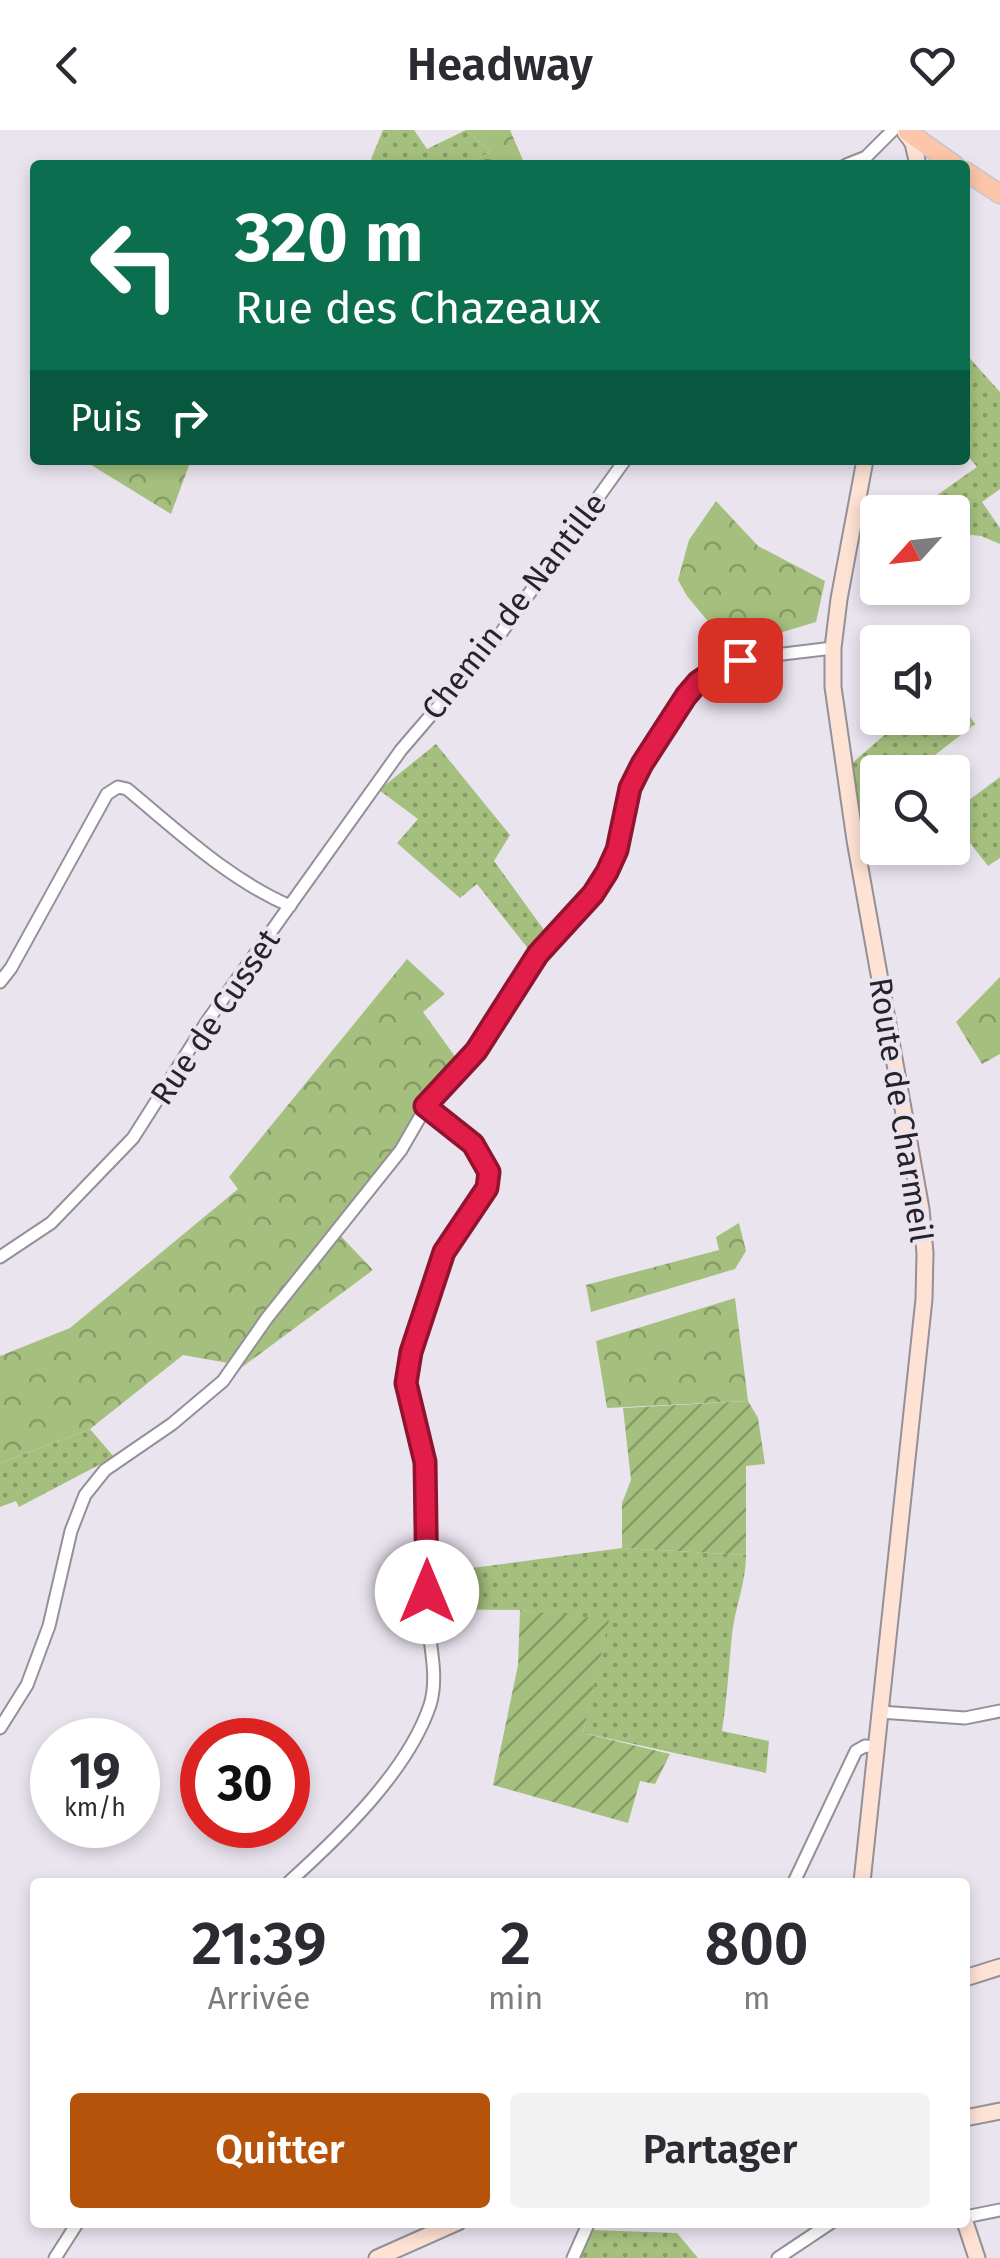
<!DOCTYPE html>
<html lang="fr">
<head>
<meta charset="utf-8">
<style>
  body { margin:0; font-family:"Fira Sans",sans-serif; background:#f2f2f3; color:#2b2b33; height:100vh; display:flex; flex-direction:column; font-size:38px; white-space:nowrap }
  * { box-sizing:border-box; margin:0 }
  p { font-size:32px; color:#7c7c81 }
  .icon { flex:none; width:55px; height:55px; fill:none; stroke:currentColor; stroke-width:2; stroke-linecap:round; stroke-linejoin:round }
  .map { position:relative; flex:1; overflow:hidden }
  .sheet { position:absolute; left:30px; top:1748px; width:940px; height:350px; display:flex; flex-direction:column; background:#fff; border-radius:10px; box-shadow:0 5px 15px #0003 }
  .sheet>* { flex:none }
  .banner { position:absolute; left:30px; top:30px; width:940px; height:305px; border-radius:10px; box-shadow:0 5px 15px #0003; background:#0b6e4f; color:#fff; overflow:hidden }
  .needle { width:65px; rotate:243deg }
  .fabs { position:absolute; left:860px; top:365px; display:grid; gap:20px }
  .fabs a { display:grid; place-items:center; width:110px; height:110px; border-radius:10px; background:#fff; box-shadow:0 5px 15px #0003; font-size:50px }
  .speed { position:absolute; left:30px; top:1588px; display:flex; gap:20px; font-size:50px; font-weight:700; text-align:center }
  .speed>* { display:grid; place-content:center; width:130px; height:130px; border-radius:50%; background:#fff; box-shadow:0 5px 15px #0003; line-height:1 }
  .speed small { font-size:25px; font-weight:400 }
  .speed .limit { border:15px solid #d22; background:#fff; color:#111 }
  .pin { position:absolute; display:grid; place-items:center; width:85px; height:85px; color:#fff; margin:-42px; border-radius:20px; box-shadow:0 5px 15px #0006 }
  .me { position:absolute; width:110px; margin:-55px; rotate:0deg; stroke-linejoin:round; filter:drop-shadow(0 0 8px #0008) }
  .turn { display:flex; align-items:center; gap:35px; height:210px; padding:0 40px; font-size:45px }
  .turn .icon { width:130px; height:130px; stroke-width:2.5 }
  .turn b { display:block; font-size:70px; line-height:85px }
  .then { display:flex; align-items:center; height:95px; padding:0 40px; background:#0003; gap:20px; font-size:38px }
  .eta { display:flex; justify-content:space-evenly; align-items:center; height:170px; text-align:center }
  .eta b { font-size:60px; font-weight:600; line-height:70px }
  .button { display:flex; gap:20px; margin-top:auto; padding:20px 40px }
  .button a { flex:1; height:115px; border-radius:10px; background:#b45309; color:#fff; font-size:40px; font-weight:600; line-height:115px; text-align:center }
  .button a+a { background:#f2f2f3; color:#2b2b33 }
  header { display:flex; justify-content:space-between; align-items:center; height:130px; padding:0 40px; background:#fff; font-size:45px; font-weight:600 }
  .map>svg:first-child { display:block }
  .grass { fill:url(#grass-dots) }
  .forest { fill:url(#forest-crowns) }
  .garden { fill:url(#garden-furrows) }
  .lines { fill:none; stroke-linecap:round; stroke-linejoin:round }
  .street-casing { stroke:#948f98; stroke-width:15 }
  .secondary-casing { stroke:#948f98; stroke-width:19 }
  .primary-casing { stroke:#c7c6c7; stroke-width:21 }
  .street { stroke:#fff; stroke-width:11 }
  .secondary { stroke:#fee2d4; stroke-width:15 }
  .primary { stroke:#fdc5aa; stroke-width:18 }
  .route-casing { stroke:#92132f; stroke-width:25 }
  .route { stroke:#e11d48; stroke-width:18 }
  .labels { text-anchor:middle; dominant-baseline:central; stroke-width:8; stroke-linejoin:round; paint-order:stroke }
  .street-label { font-size:32px; fill:#262428; stroke:#eae4ef }
</style>
</head>
<body>
<header><svg class="icon" aria-label="back" viewBox="0 0 24 24"><path d="M15 5l-7 7 7 7"/></svg>Headway<svg class="icon" aria-label="heart" viewBox="0 0 24 24"><path d="M12 20l-8-8c-3-5 5-10 8-4 3-6 11-1 8 4z"/></svg></header>
<div class="map">
<svg width="1000" height="2128" viewBox="0 0 1000 2128">
  <defs>
    <pattern id="grass-dots" width="8" height="8" patternUnits="userSpaceOnUse" patternTransform="scale(2.5)"><rect width="8" height="8" fill="#a5c07e"/><path d="M2 2h.1M6 6h.1" fill="none" stroke="#869c67" stroke-width="1.8" stroke-linecap="round"/></pattern>
    <pattern id="forest-crowns" width="20" height="18" patternUnits="userSpaceOnUse" patternTransform="scale(2.5)"><rect width="20" height="18" fill="#a5c07e"/><path d="M2 6a3 3 0 1 1 6 0M12 15a3 3 0 1 1 6 0" fill="none" stroke="#869c67"/></pattern>
    <pattern id="garden-furrows" width="10" height="10" patternUnits="userSpaceOnUse" patternTransform="scale(2.5)"><rect width="10" height="10" fill="#a5c07e"/><path d="M-1 1l2-2M0 10L10 0M9 11l2-2" fill="none" stroke="#869c67"/></pattern>
  </defs>
  <rect width="100%" height="100%" fill="#eae4ef"/>
  <g class="grass">
    <path d="M383,0H414L427,19L466,0L490,21L470,35H381L371,29Z"/>
    <path d="M965,223L1000,262V359L982,372L1000,398V414L981,406L954,403L952,382H926L920,377L977,337L965,323Z"/>
    <path d="M953,562L975,594L913,642H878L877,670L860,684L850,635L904,588H952Z"/>
    <path d="M436,614L510,705L494,731L547,804L530,821L477,754L460,768L397,713L418,689L379,660Z"/>
    <path d="M1000,647V728L988,736L953,691V682Z"/>
    <path d="M90,1299L114,1327L19,1377L16,1371L0,1377V1333Z"/>
    <path d="M622,1418L746,1425C746,1453 735,1477 732,1504C729,1536 727,1569 722,1601L769,1611L766,1643L583,1603L608,1491L520,1480L434,1479L435,1443Z"/>
    <path d="M592,2100L677,2103L698,2128H580Z"/>
  </g>
  <g class="forest">
    <path d="M466,0H510L525,35H470L490,21Z"/>
    <path d="M83,330H191L171,384Z"/>
    <path d="M716,371L758,416L825,451L816,492L730,518L687,466L678,450L689,410Z"/>
    <path d="M407,829L445,864L423,882L459,932L420,972L395,1019L334,1099L373,1140L234,1243L228,1233L183,1225L90,1299L0,1333V1226L70,1198L238,1059L229,1047Z"/>
    <path d="M1000,847V924L982,934L956,892Z"/>
    <path d="M739,1093L746,1121L735,1139L591,1182L586,1155L719,1120L716,1107Z"/>
    <path d="M735,1168L748,1271L607,1278L596,1211Z"/>
  </g>
  <g class="garden">
    <path d="M748,1271L758,1288L765,1334L746,1336V1425L622,1418V1373L631,1350L623,1278Z"/>
    <path d="M520,1480L609,1490L583,1603L670,1624L655,1654L640,1651L628,1693L493,1655L518,1535Z"/>
  </g>
  <g class="lines">
    <g class="street-casing">
      <g id="street">
        <path d="M846,35L866,27L893,0"/>
        <path d="M0,852L11,838L107,664L118,657L127,659C179,702 228,749 290,776"/>
        <path d="M0,1127L51,1093L133,1008L208,890L401,620L498,507L625,330"/>
        <path d="M880,1582L965,1588L1000,1581"/>
        <path d="M0,1598L27,1555L49,1496L71,1401L85,1365L105,1340L172,1294L223,1251L267,1188L401,1020L431,968L454,947L476,921L538,823L593,764L607,742L617,720L630,659L686,566L698,552L719,537L741,529L833,518"/>
        <path d="M289,1752C340,1706 408,1641 430,1575C439,1546 429,1513 427,1484C424,1434 433,1381 425,1331C420,1305 405,1276 406,1250C408,1206 440,1129 464,1094C474,1079 493,1059 488,1040C482,1011 445,995 425,976"/>
        <path d="M794,1752L856,1621L865,1616L876,1617"/>
        <path d="M965,2087L1000,2080"/>
        <path d="M55,2128L78,2092"/>
        <path d="M573,2128L589,2092"/>
        <path d="M778,2128L832,2092"/>
      </g>
    </g>
    <g class="secondary-casing">
      <g id="secondary">
        <path d="M905,2L913,13L918,35"/>
        <path d="M862,1752L924,1169L925,1123L921,1079L855,710L833,557V518L839,469L865,330"/>
        <path d="M965,1848L1000,1837"/>
        <path d="M965,1988L1000,1981"/>
        <path d="M965,2092L977,2128"/>
        <path d="M377,2128L458,2092"/>
      </g>
    </g>
    <g class="primary-casing">
      <g id="primary">
        <path d="M908,2L955,35"/>
        <path d="M965,41L1000,64"/>
      </g>
    </g>
    <use href="#street" class="street"/>
    <use href="#secondary" class="secondary"/>
    <use href="#primary" class="primary"/>
  </g>
  <g class="lines">
    <g class="route-casing">
      <path id="route" d="M427,1462L425,1332L406,1253L411,1222L444,1122L487,1058L489,1042L473,1014L425,976L476,921L538,824L593,764L607,742L617,720L630,658L642,634L686,566L698,552L718,538L740,530"/>
    </g>
    <use href="#route" class="route"/>
  </g>
  <g class="labels">
    <g class="street-label">
      <text transform="translate(514 476) rotate(-52)">Chemin de Nantille</text>
      <text transform="translate(215 887) rotate(-56)">Rue de Cusset</text>
      <text transform="translate(901 980) rotate(81)">Route de Charmeil</text>
    </g>
  </g>
</svg>
<div class="fabs">
<a><svg class="needle" viewBox="-14 -14 28 28"><path d="M0-13l5 13h-10z" fill="#e53935"/><path d="M0 13l5-13h-10z" fill="#7c7c81"/></svg></a>
<a><svg class="icon" aria-label="sound" viewBox="0 0 24 24"><path d="M4 9h4l5-4v14l-5-4H4zM17 9q2 3 0 6"/></svg></a>
<a><svg class="icon" aria-label="search" viewBox="0 0 24 24"><circle cx="10" cy="10" r="6"/><path d="M15 15l6 6"/></svg></a>
</div>
<div class="speed"><div>19<small>km/h</small></div><div class="limit">30</div></div>
<div class="pin" style="left:740px;top:530px;background:#d93025"><svg class="icon" aria-label="arrive" viewBox="0 0 24 24"><path d="M6 21V4h12l-3 4 3 4H6"/></svg></div>
<svg class="me" style="left:427px;top:1462px" viewBox="-20 -20 40 40"><circle r="19" fill="#fff"/><path d="M0-13L10 11 0 6-10 11z" fill="#e11d48"/></svg>
<div class="banner">
<div class="turn"><svg class="icon" aria-label="left" viewBox="0 0 24 24"><path d="M17 20v-9H6M10 6l-5 5 5 5"/></svg><div><b>320 m</b>Rue des Chazeaux</div></div>
<div class="then">Puis<svg class="icon" aria-label="right" viewBox="0 0 24 24"><path d="M7 20v-9h11M14 6l5 5-5 5"/></svg></div>
</div>
<section class="sheet">
<div class="eta">
<div><b>21:39</b><p>Arrivée</p></div>
<div><b>2</b><p>min</p></div>
<div><b>800</b><p>m</p></div>
</div>
<div class="button"><a>Quitter</a><a>Partager</a></div>
</section>
</div>
</body>
</html>
